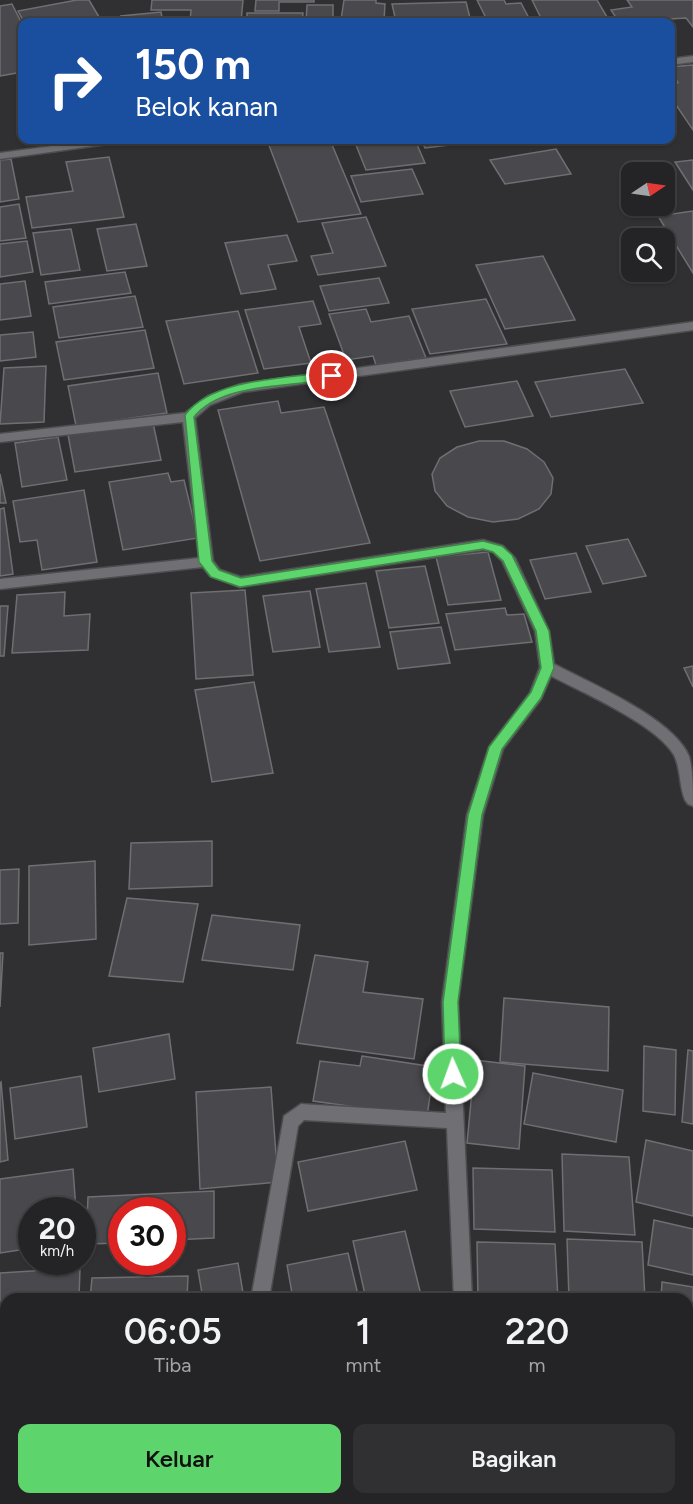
<!DOCTYPE html>
<html lang="id">
<head>
<meta charset="utf-8">
<style>
  body { margin:0; font-family:Figtree,sans-serif; background:#303032; color:#f1f3f6; height:100vh; display:flex; flex-direction:column; font-size:22px; white-space:nowrap }
  * { box-sizing:border-box; margin:0 }
  p { font-size:20px; color:#a3a4a7 }
  .icon { flex:none; width:33px; height:33px; fill:none; stroke:currentColor; stroke-width:2; stroke-linecap:round; stroke-linejoin:round }
  .map { position:relative; flex:1; overflow:hidden }
  .sheet { position:absolute; left:0px; top:1293px; width:693px; height:212px; display:flex; flex-direction:column; background:#242426; border-radius:18px 18px 0 0; box-shadow:0 2px 4px #0004,0 0 0 2px #414143 }
  .sheet>* { flex:none }
  .hud { position:absolute; left:18px; top:18px; width:657px; height:126px; border-radius:12px; box-shadow:0 2px 4px #0004,0 0 0 2px #414143; background:#1a4fa0; color:#fff; overflow:hidden }
  .needle { width:39px; rotate:77deg }
  .controls { position:absolute; left:621px; top:162px; display:grid; gap:12px }
  .controls a { display:grid; place-items:center; width:54px; height:54px; border-radius:12px; background:#242426; box-shadow:0 2px 4px #0004,0 0 0 2px #414143; font-size:30px }
  .speed { position:absolute; left:18px; top:1197px; display:flex; gap:12px; font-size:30px; font-weight:700; text-align:center }
  .speed>* { display:grid; place-content:center; width:78px; height:78px; border-radius:50%; background:#242426; box-shadow:0 2px 4px #0004,0 0 0 2px #414143; line-height:1 }
  .speed small { font-size:15px; font-weight:400 }
  .speed .limit { border:9px solid #d22; background:#fff; color:#111 }
  .pin { position:absolute; display:grid; place-items:center; width:51px; height:51px; color:#fff; margin:-26px; border:3px solid #fff; border-radius:50%; box-shadow:0 2px 6px #0007 }
  .me { position:absolute; width:66px; margin:-33px; rotate:358deg; stroke-linejoin:round; filter:drop-shadow(0 0 4px #0008) }
  .turn { display:flex; align-items:center; gap:21px; height:126px; padding:0 18px; font-size:27px }
  .turn .icon { width:78px; height:78px; stroke-width:2.5 }
  .turn b { display:block; font-size:42px; line-height:51px }
  .eta { display:flex; justify-content:space-evenly; align-items:center; height:102px; text-align:center }
  .eta b { font-size:36px; font-weight:600; line-height:42px }
  .cta { display:flex; gap:12px; margin-top:auto; padding:12px 18px }
  .cta a { flex:1; height:69px; border-radius:12px; background:#5ed56c; color:#111; font-size:24px; font-weight:600; line-height:69px; text-align:center }
  .cta a+a { background:#303032; color:#f1f3f6 }
  .map>svg:first-child { display:block }
  .building { fill:#49484c; stroke:#6f6e72; stroke-width:1.5 }
  .lines { fill:none; stroke-linecap:round; stroke-linejoin:round }
  .minor-casing { stroke:#4d4d50; stroke-width:3 }
  .minor { fill:#706f73; fill-rule:evenodd }
  .route { fill:#5ed56c; stroke:#3d8a46; stroke-width:1.5 }
</style>
</head>
<body>
<div class="map">
<svg width="693" height="1504" viewBox="0 0 693 1504">
  <rect width="100%" height="100%" fill="#303033"/>
  <g class="building">
    <path d="M77,0H89L102,22H24L18,11Z"/>
    <path d="M152,0H243L241,22H190L191,10H151Z"/>
    <path d="M256,0H314V2H279V11H255Z"/>
    <path d="M344,0H376V3L385,4L384,21L341,20Z"/>
    <path d="M477,0H504L506,4L521,3L531,22H488Z"/>
    <path d="M532,0H597L610,22H543Z"/>
    <path d="M627,0H693V27L686,18L619,22L611,10L632,7Z"/>
    <path d="M466,2L471,22H396L392,4Z"/>
    <path d="M12,4L22,24V72L0,76V6Z"/>
    <path d="M307,5H333V22H306Z"/>
    <path d="M161,12L163,22H123L121,16Z"/>
    <path d="M247,13H303L302,22H247Z"/>
    <path d="M693,65V130L670,96V84L678,83L670,67Z"/>
    <path d="M267,140H330L361,214L298,222Z"/>
    <path d="M354,140H415L425,163L366,170Z"/>
    <path d="M421,140H491L425,148Z"/>
    <path d="M556,149L571,174L505,184L490,160Z"/>
    <path d="M109,157L124,217L32,228L26,197L73,191L66,162Z"/>
    <path d="M11,159L19,199L0,202V160Z"/>
    <path d="M693,160V190L675,162Z"/>
    <path d="M412,169L423,194L361,202L351,176Z"/>
    <path d="M19,204L26,238L0,241V207Z"/>
    <path d="M693,211V273L658,216Z"/>
    <path d="M366,217L386,266L318,275L311,256L333,253L322,223Z"/>
    <path d="M136,224L147,266L107,271L97,229Z"/>
    <path d="M71,229L80,270L41,275L33,233Z"/>
    <path d="M287,235L297,261L268,265L276,289L241,294L225,243Z"/>
    <path d="M27,241L33,272L0,277V244Z"/>
    <path d="M543,256L575,320L505,329L476,265Z"/>
    <path d="M125,272L131,293L49,304L45,282Z"/>
    <path d="M379,278L389,303L329,311L320,286Z"/>
    <path d="M25,281L31,316L0,320V284Z"/>
    <path d="M135,296L143,327L59,338L53,307Z"/>
    <path d="M486,299L507,344L430,354L412,309Z"/>
    <path d="M313,301L321,324L299,327L311,363L264,369L245,310Z"/>
    <path d="M366,309L371,322L409,316L426,358L376,365L373,356L346,360L329,314Z"/>
    <path d="M238,311L258,373L184,384L166,321Z"/>
    <path d="M145,330L154,368L64,380L56,342Z"/>
    <path d="M33,332L36,357L0,361V335Z"/>
    <path d="M46,366L44,422L0,424L4,368Z"/>
    <path d="M625,369L643,403L551,417L535,382Z"/>
    <path d="M158,373L167,413L76,426L68,386Z"/>
    <path d="M517,381L533,416L465,427L450,391Z"/>
    <path d="M278,401L281,413L324,407L370,543L260,561L218,410Z"/>
    <path d="M153,423L161,460L75,472L68,435Z"/>
    <path d="M58,437L67,480L22,487L15,443Z"/>
    <path d="M479,441H504L527,449L544,462L553,478L551,494L539,509L518,519L493,522L468,517L447,506L435,491L432,474L440,458L457,447Z"/>
    <path d="M168,473L171,482L184,480L198,538L123,550L109,482Z"/>
    <path d="M0,474L6,503H0Z"/>
    <path d="M84,490L97,562L42,570L37,540L20,542L13,501Z"/>
    <path d="M4,508L13,574L0,576V509Z"/>
    <path d="M628,539L646,576L603,584L586,546Z"/>
    <path d="M488,552L501,600L448,605L436,557Z"/>
    <path d="M576,553L591,592L545,599L530,560Z"/>
    <path d="M425,566L439,623L389,628L376,571Z"/>
    <path d="M366,583L380,647L329,652L316,589Z"/>
    <path d="M245,590L253,675L196,679L191,593Z"/>
    <path d="M310,591L320,647L273,652L263,596Z"/>
    <path d="M65,592L64,616L90,614L88,650L12,653L17,595Z"/>
    <path d="M0,606H8L4,656H0Z"/>
    <path d="M505,608L507,615L524,614L532,642L455,650L446,614Z"/>
    <path d="M441,627L450,663L398,669L390,632Z"/>
    <path d="M693,666V687L684,668Z"/>
    <path d="M254,682L273,773L212,782L195,690Z"/>
    <path d="M212,841V886L129,889L131,843Z"/>
    <path d="M95,861L96,939L29,945V866Z"/>
    <path d="M19,869L18,923L0,924V870Z"/>
    <path d="M127,898L198,904L183,982L109,976Z"/>
    <path d="M212,915L300,925L293,970L202,960Z"/>
    <path d="M0,953H3L0,1007Z"/>
    <path d="M315,955L368,962L363,992L423,999L414,1059L297,1043Z"/>
    <path d="M504,998L609,1007L608,1071L500,1062Z"/>
    <path d="M169,1034L175,1079L99,1092L93,1048Z"/>
    <path d="M644,1046L676,1050L675,1115L643,1111Z"/>
    <path d="M688,1050L693,1051V1124L682,1122Z"/>
    <path d="M362,1056L434,1067L427,1117L313,1101L320,1061L360,1066Z"/>
    <path d="M475,1060L525,1066L519,1149L467,1143Z"/>
    <path d="M533,1073L623,1090L616,1142L524,1124Z"/>
    <path d="M81,1076L87,1127L15,1139L10,1088Z"/>
    <path d="M1,1082L8,1160L0,1162V1083Z"/>
    <path d="M271,1087L278,1182L200,1189L196,1092Z"/>
    <path d="M646,1140L693,1151V1216L636,1202Z"/>
    <path d="M405,1141L417,1190L308,1211L298,1162Z"/>
    <path d="M562,1154L629,1157L635,1235L564,1231Z"/>
    <path d="M473,1168L552,1170L555,1232L474,1229Z"/>
    <path d="M73,1169L76,1210H32V1248L0,1253V1179Z"/>
    <path d="M214,1191V1238L172,1240V1210H122V1243L86,1244L88,1197Z"/>
    <path d="M654,1220L693,1229V1275L648,1265Z"/>
    <path d="M405,1231L422,1299H366L353,1241Z"/>
    <path d="M567,1239L642,1242L645,1299H569Z"/>
    <path d="M477,1242L555,1244L558,1299H478Z"/>
    <path d="M348,1253L359,1299H293L287,1265Z"/>
    <path d="M238,1263L244,1299H203L198,1270Z"/>
    <path d="M80,1268L79,1299H6V1430L0,1431V1273Z"/>
    <path d="M188,1276L187,1299H90L92,1278Z"/>
    <path d="M662,1282L693,1287V1385L687,1384V1299H661Z"/>
    <path d="M0,1481H6V1498H49V1504H0Z"/>
    <rect x="72" y="1498" width="75" height="6"/>
    <path d="M293,1498H437V1504H292Z"/>
    <rect x="468" y="1498" width="197" height="6"/>
  </g>
  <g class="lines">
    <g class="minor-casing">
      <g id="minor">
        <path d="M693,56V62L670,65V59Z"/>
        <path d="M96,140H120L115,143L0,159V153Z"/>
        <path d="M693,322V330L243,392L210,405L195,418L213,561L220,570L241,577L483,540L503,546L515,558L549,631L554,664C590,683 673,718 689,756C693,771 693,790 693,806L688,804L685,800C679,786 681,769 674,755C657,725 582,692 551,676L541,699L503,749L483,815L458,1002L472,1299H454L447,1128L304,1120L298,1126L269,1299H251L284,1116L301,1104L446,1113L442,1002L467,815L489,747L530,693L540,667L535,631L502,561L493,552L483,550L240,587L210,576L203,567L0,589V579L199,558L183,422L0,442V434L185,413L208,396L241,384Z"/>
        <path d="M693,1397V1417L687,1420V1400Z"/>
        <path d="M6,1439V1459L0,1460V1440Z"/>
        <path d="M228,1498H248L249,1504H229Z"/>
        <path d="M437,1498H457L456,1504H436Z"/>
      </g>
    </g>
    <use href="#minor" class="minor"/>
  </g>
  <path class="route" d="M332,372L337,376L335,378C294,388 222,381 194,417L212,561L219,570L241,578L483,541L502,546L512,555L549,631L554,668L541,698L502,749L482,815L458,1002L461,1074L459,1078L453,1080L448,1078L445,1074L443,1002L468,815L489,747L531,692L541,668L536,631L503,561L493,552L483,549L240,587L211,577L199,562L185,415C212,378 288,378 332,372Z"/>
</svg>
<div class="controls">
<a><svg class="needle" viewBox="-14 -14 28 28"><path d="M0-13l5 13h-10z" fill="#e53935"/><path d="M0 13l5-13h-10z" fill="#a3a4a7"/></svg></a>
<a><svg class="icon" aria-label="search" viewBox="0 0 24 24"><circle cx="10" cy="10" r="6"/><path d="M15 15l6 6"/></svg></a>
</div>
<div class="speed"><div>20<small>km/h</small></div><div class="limit">30</div></div>
<div class="pin" style="left:332px;top:376px;background:#d93025"><svg class="icon" aria-label="arrive" viewBox="0 0 24 24"><path d="M6 21V4h12l-3 4 3 4H6"/></svg></div>
<svg class="me" style="left:453px;top:1074px" viewBox="-20 -20 40 40"><circle r="17" fill="#5ed56c" stroke="#fff" stroke-width="3"/><path d="M0-11L8 9 0 5-8 9z" fill="#fff"/></svg>
<div class="hud">
<div class="turn"><svg class="icon" aria-label="right" viewBox="0 0 24 24"><path d="M7 20v-9h11M14 6l5 5-5 5"/></svg><div><b>150 m</b>Belok kanan</div></div>
</div>
<section class="sheet">
<div class="eta">
<div><b>06:05</b><p>Tiba</p></div>
<div><b>1</b><p>mnt</p></div>
<div><b>220</b><p>m</p></div>
</div>
<div class="cta"><a>Keluar</a><a>Bagikan</a></div>
</section>
</div>
</body>
</html>
